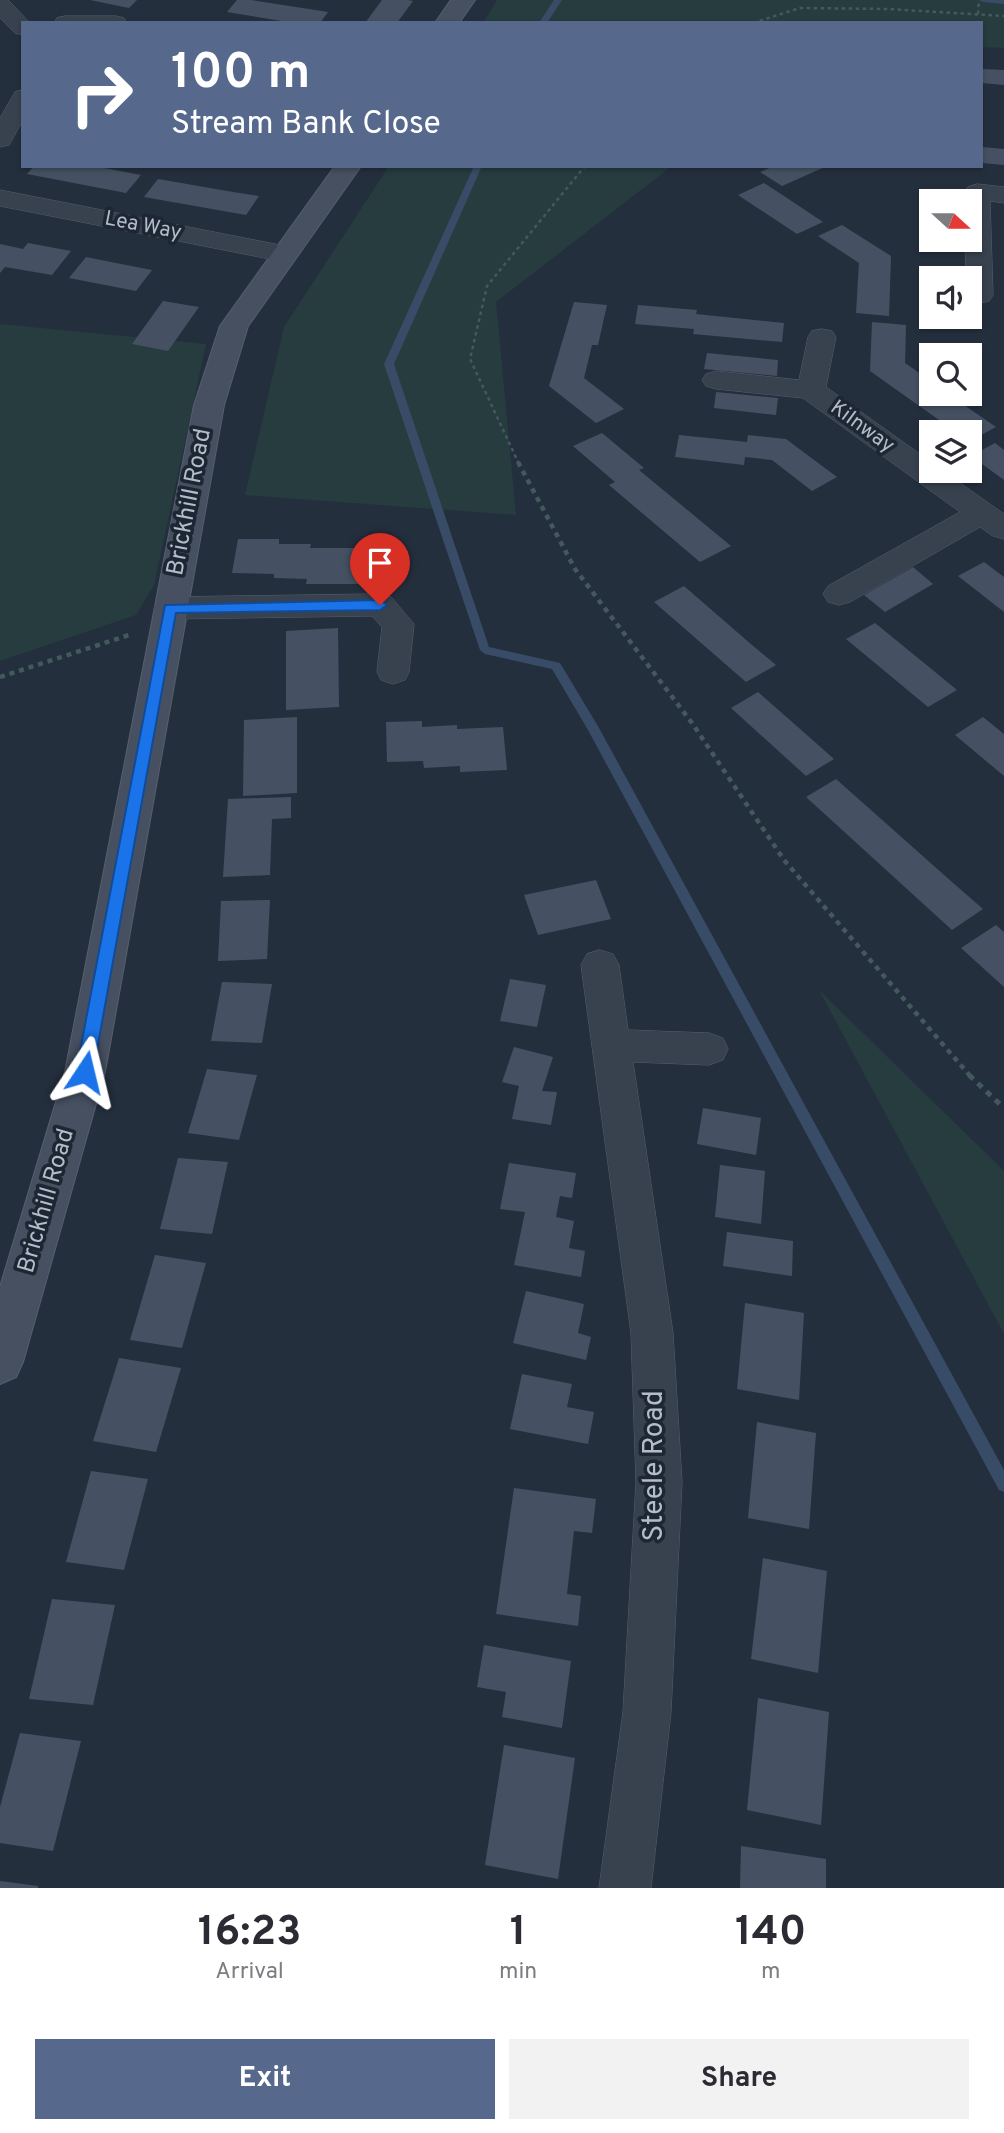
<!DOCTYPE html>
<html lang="en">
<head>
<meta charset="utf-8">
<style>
  body { margin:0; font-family:Overpass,sans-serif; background:#f2f2f3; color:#2b2b33; height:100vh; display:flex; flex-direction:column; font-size:26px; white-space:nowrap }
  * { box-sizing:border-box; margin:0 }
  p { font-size:23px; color:#7c7c81 }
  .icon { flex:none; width:38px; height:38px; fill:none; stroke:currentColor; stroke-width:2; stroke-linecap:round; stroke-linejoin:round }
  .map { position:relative; height:1888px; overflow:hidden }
  .details { display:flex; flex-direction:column; background:#fff; flex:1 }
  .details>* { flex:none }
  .top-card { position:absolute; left:21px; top:21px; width:962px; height:147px; border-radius:0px; box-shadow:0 2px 5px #0004; background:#56698c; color:#fff; overflow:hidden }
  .needle { width:46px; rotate:111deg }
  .controls { position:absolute; left:919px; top:189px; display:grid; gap:14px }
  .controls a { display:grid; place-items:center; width:63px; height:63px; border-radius:0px; background:#fff; box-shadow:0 2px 5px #0004; font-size:35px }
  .pin { position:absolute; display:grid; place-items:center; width:60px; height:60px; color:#fff; margin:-72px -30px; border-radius:50% 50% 50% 0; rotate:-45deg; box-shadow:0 0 7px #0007 }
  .pin .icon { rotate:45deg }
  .me { position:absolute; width:77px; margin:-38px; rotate:10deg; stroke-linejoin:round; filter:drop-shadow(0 0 5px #0008) }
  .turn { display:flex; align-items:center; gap:24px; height:147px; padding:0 35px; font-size:32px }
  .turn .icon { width:91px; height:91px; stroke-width:2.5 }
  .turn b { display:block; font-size:49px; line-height:60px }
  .eta { display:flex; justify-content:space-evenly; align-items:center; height:119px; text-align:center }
  .eta b { font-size:42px; font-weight:700; line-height:49px }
  .primary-button { display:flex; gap:14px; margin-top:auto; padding:14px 35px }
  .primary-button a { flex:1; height:80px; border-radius:0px; background:#56698c; color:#fff; font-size:28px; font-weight:700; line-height:80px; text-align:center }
  .primary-button a+a { background:#f2f2f3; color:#2b2b33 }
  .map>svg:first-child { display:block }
  .green { fill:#263c3f }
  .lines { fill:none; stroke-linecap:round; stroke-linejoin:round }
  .stream { fill:#394c67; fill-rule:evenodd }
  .building { fill:#455162 }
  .street-casing { stroke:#565f6c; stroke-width:1 }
  .secondary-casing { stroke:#565f6c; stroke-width:2 }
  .path-far2 { stroke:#44595c; stroke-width:2.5; stroke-dasharray:3.5 3.5; stroke-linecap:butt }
  .path-far1 { stroke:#44595c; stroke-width:4.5; stroke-dasharray:5 5; stroke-linecap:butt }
  .path { stroke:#44595c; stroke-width:5; stroke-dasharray:6 6; stroke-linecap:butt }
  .street { fill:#38414e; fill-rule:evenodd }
  .secondary { fill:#465061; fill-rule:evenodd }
  .route { fill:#1a73e8; stroke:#114b97; stroke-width:2 }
  .labels { text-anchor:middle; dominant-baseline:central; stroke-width:7; stroke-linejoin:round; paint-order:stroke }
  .far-street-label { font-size:21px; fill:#b4bcc9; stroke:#1d2633 }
  .street-label { font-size:24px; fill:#b4bcc9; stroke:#1d2633 }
  .near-street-label { font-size:28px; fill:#b4bcc9; stroke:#1d2633 }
</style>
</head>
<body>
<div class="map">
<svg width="1004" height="1888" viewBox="0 0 1004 1888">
  <rect width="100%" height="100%" fill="#242f3e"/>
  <g class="green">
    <path d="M497,0H1004V48L982,47V23H483Z"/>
    <path d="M389,166H672L496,302L516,515L245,495L284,327Z"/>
    <path d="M0,324L206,344L154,585L136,615L0,661Z"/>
    <path d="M819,990L1004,1171V1334Z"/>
  </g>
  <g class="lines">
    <g class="stream">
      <path d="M554,0H562L547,23H539Z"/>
      <path d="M979,0H1004V4L983,2Z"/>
      <path d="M474,166H482L394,364L489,647L560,663L599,728L1004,1470V1492L999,1490L588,730L552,669L485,654L480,650L384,364Z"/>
    </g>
  </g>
  <g class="building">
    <path d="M90,0H137L129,8Z"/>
    <path d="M237,0H251L328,12L320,23H293L227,12Z"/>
    <path d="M382,0H408L413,1L397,23H365Z"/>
    <path d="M982,69L1004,70V85L982,83Z"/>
    <path d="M982,147L1004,149V165L982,163Z"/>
    <path d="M34,166H94L141,175L126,193L27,174Z"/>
    <path d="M774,166H827L782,186L760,172Z"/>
    <path d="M158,179L233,192L259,196L246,215L144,197Z"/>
    <path d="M764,183L784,196L823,222L797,234L738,195Z"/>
    <path d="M842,225L891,256L889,316L856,313L859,263L818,236Z"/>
    <path d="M28,243L71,251L52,275L5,267L0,273V244L23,249Z"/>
    <path d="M86,257L121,264L152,270L136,291L69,278Z"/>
    <path d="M163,301L199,307L168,351L132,344Z"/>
    <path d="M574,302L607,305L598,345H592L584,378L624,409L596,423L549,386Z"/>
    <path d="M638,305L697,310L696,314L784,323L782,342L693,334L694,329L635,324Z"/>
    <path d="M872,322L906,325L905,363L931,381V394H948L996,427L970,441V432H956L870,371Z"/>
    <path d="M707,353L778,360L777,376L704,369Z"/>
    <path d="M716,392L778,398L776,415L714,408Z"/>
    <path d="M602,433L644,468L639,470L731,546L700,562L609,485L615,482L573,446Z"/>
    <path d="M679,435L747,442L748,435L786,439L837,477L812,491L772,460L745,457L744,465L675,457Z"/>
    <path d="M995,443L1004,450V480L971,456Z"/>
    <path d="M238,539H279V544H311L310,548H384L380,584H306L307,579L274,578V574L232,573Z"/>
    <path d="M984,562L1004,577V612L958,576Z"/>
    <path d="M913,567L933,584L885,612L864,595Z"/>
    <path d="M684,586L752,645L776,665L746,682L654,602Z"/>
    <path d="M875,623L929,667L957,690L928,707L846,639Z"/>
    <path d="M338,628L339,707L286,710V631Z"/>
    <path d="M758,692L808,736L834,759L806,776L731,708Z"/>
    <path d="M297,717V793L243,796L244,720Z"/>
    <path d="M983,717L1004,734V776L955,735Z"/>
    <path d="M422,721V727L457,725V729L503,727L507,770L460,772V766L424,768L423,761L387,762L386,722Z"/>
    <path d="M836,779L952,882L983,909L952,930L806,797Z"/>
    <path d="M291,797V818L272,819L270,875L223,877L228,799Z"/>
    <path d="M596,880L611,919L538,935L524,895Z"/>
    <path d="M270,900L267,959L218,961L221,901Z"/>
    <path d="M996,925L1004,932V987L961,948Z"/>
    <path d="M510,979L546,985L537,1027L500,1021Z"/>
    <path d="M222,982L272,984L262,1043L211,1041Z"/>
    <path d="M514,1047L553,1057L542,1091L557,1092L551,1125L512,1119L519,1086L502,1082Z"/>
    <path d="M207,1069L257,1075L239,1140L188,1133Z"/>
    <path d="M703,1108L761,1118L756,1155L697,1144Z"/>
    <path d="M178,1158L228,1162L212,1234L160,1229Z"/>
    <path d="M509,1163L576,1173L572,1198L560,1196L556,1217L574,1221L569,1248L585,1251L581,1277L514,1265L525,1212L500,1209Z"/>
    <path d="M720,1165L765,1171L761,1224L715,1217Z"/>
    <path d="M727,1232L793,1241L792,1276L723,1266Z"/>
    <path d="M155,1255L206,1263L182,1348L130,1340Z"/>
    <path d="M526,1291L584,1304L578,1333L591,1337L586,1360L513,1343Z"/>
    <path d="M745,1303L804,1313L799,1400L737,1389Z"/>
    <path d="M119,1358L181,1368L156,1452L93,1441Z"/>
    <path d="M522,1374L572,1384L567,1407L594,1412L588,1444L510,1429Z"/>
    <path d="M757,1422L816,1433L809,1529L748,1518Z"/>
    <path d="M91,1471L148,1479L124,1570L66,1562Z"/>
    <path d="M514,1488L596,1499L592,1533L574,1531L567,1594L581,1596L578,1626L496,1614Z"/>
    <path d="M763,1558L827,1571L818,1673L751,1659Z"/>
    <path d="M52,1599L115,1605L93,1705L29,1699Z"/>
    <path d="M484,1645L571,1661L562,1728L502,1717L506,1692L477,1687Z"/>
    <path d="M758,1698L829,1712L821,1825L747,1810Z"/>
    <path d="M20,1733L81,1741L53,1851L0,1843V1807Z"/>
    <path d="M504,1745L575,1758L558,1879L485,1865Z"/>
    <path d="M741,1846L826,1859V1888H740Z"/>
    <path d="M0,1881L38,1886V1888H0Z"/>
  </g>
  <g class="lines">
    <g class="street-casing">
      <g id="street">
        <path d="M0,0H8L30,23H23V35L15,33L0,18Z"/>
        <path d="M65,16H116L124,18L127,23H54L57,18Z"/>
        <path d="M23,90V120L9,145L0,147V118L15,92Z"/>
        <path d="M977,184L1004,187V203L990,201L993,295L989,301L980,303L970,299V278H966L965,240H970V201H965L964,192L968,187Z"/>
        <path d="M0,190L285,246L294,248L298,254L294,260L285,262L0,206Z"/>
        <path d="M822,329L832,331L836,337L826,387L931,462V471H943L1004,514V539L993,536L980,527L850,602L839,605L828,602L823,594L828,586L960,512L803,398L716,389L706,386L702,380L706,374L716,371L799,380L808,337L812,331Z"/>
        <path d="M380,594L391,597L414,624L409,672L405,680L393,684L381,680L377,672L382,627L372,616L170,619L159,616L154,608L159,600L170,597Z"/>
        <path d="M600,950L613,954L619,965L628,1030L709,1033L723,1038L728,1049L723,1060L709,1065L633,1062L673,1333L682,1482L671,1712L651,1888H599L623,1712L636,1482L631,1333L581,965L587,954Z"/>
      </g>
    </g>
    <g class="secondary-casing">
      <g id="secondary">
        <path d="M451,0H475L459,23H435Z"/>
        <path d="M335,166H361L248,326L224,405L105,1072L23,1362L16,1377L0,1384V1287L65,1072L194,405L220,326Z"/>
      </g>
    </g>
    <g class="path-far2">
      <path d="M978,14L979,0"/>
      <path d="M753,23L800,8L888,9L1004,16"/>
      <path d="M519,464L470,359L487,286L585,166"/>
    </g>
    <g class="path-far1">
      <path d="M518,462L575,569L692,723L784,860L971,1077"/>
      <path d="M0,677L129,635"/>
    </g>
    <path class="path" d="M969,1075L1004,1108"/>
    <use href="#street" class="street"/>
    <use href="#secondary" class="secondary"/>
  </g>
  <path class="route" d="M380,600L387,605L380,610L176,613L93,1072L91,1077H79L76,1072L165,605Z"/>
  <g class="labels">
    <g class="far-street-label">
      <text transform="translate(143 226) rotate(11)">Lea Way</text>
      <text transform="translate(862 427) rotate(36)">Kilnway</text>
    </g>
    <g class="street-label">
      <text transform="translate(190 502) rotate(-79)">Brickhill Road</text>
      <text transform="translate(47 1201) rotate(-74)">Brickhill Road</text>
    </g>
    <g class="near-street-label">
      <text transform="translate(655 1466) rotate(-90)">Steele Road</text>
    </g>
  </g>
</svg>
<div class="controls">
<a><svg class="needle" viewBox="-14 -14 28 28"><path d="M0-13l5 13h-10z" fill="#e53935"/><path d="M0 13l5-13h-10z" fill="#7c7c81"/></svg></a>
<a><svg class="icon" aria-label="sound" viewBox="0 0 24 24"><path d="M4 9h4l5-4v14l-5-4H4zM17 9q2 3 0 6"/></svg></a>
<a><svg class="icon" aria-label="search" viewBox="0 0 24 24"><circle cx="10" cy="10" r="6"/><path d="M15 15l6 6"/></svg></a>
<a><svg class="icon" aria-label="layers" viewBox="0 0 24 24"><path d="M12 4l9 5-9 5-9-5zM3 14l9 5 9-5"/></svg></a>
</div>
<div class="pin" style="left:380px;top:605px;background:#d93025"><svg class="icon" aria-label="arrive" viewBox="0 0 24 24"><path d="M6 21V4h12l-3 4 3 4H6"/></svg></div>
<svg class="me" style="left:85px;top:1072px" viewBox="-20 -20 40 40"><path d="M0-17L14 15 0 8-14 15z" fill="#1a73e8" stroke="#fff" stroke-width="4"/></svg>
<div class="top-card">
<div class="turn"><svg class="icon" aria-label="right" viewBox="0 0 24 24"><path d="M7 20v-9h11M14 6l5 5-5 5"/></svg><div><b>100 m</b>Stream Bank Close</div></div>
</div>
</div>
<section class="details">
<div class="eta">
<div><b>16:23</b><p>Arrival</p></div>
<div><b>1</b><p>min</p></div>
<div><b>140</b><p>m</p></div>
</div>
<div class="primary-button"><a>Exit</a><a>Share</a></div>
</section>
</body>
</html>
